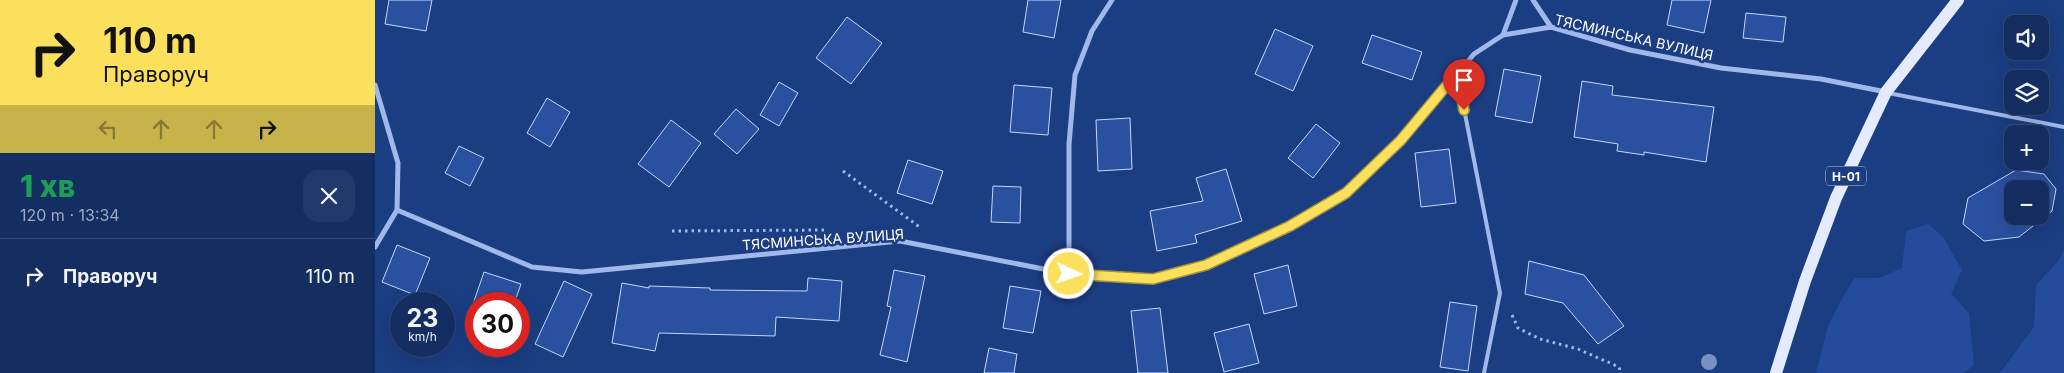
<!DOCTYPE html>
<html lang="uk">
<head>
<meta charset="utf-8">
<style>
  body { margin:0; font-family:Inter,sans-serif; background:#213a6b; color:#f1f3f6; height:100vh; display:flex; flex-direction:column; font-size:19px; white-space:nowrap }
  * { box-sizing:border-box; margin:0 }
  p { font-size:16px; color:#9da8be }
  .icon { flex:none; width:28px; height:28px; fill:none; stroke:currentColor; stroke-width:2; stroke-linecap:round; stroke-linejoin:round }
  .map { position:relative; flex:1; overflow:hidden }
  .panel { display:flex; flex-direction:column; background:#142e62; width:375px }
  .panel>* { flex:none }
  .guide { background:#fbe05d; color:#111; overflow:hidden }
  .controls { position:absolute; left:1629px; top:15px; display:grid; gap:10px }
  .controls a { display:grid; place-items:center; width:45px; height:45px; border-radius:10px; background:#142e62; box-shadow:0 5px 20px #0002,0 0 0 1px #334a77; font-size:25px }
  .speed { position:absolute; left:15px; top:292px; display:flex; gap:10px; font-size:25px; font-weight:700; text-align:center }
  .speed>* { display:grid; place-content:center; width:65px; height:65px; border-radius:50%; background:#142e62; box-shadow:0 5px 20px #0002,0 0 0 1px #334a77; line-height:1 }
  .speed small { font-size:12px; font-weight:400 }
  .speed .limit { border:8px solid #d22; background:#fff; color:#111 }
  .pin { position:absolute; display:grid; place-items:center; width:42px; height:42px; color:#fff; margin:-51px -21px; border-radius:50% 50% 50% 0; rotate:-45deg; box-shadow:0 0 5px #0007 }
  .pin .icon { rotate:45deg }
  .me { position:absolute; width:55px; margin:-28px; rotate:93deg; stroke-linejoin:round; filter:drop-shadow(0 0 4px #0008) }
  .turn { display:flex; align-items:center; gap:18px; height:105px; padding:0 20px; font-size:22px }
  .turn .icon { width:65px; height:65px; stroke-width:2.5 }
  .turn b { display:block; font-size:35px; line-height:42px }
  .lanes { display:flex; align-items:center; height:48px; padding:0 20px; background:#0003; justify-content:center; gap:25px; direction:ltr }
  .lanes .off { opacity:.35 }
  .round { display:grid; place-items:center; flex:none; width:52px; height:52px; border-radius:15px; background:#213a6b }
  .overview { display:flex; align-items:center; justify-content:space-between; height:85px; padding:0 20px }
  h1 { font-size:30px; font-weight:800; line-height:38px; color:#1e9e55 }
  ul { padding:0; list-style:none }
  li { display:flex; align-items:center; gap:15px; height:75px; padding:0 20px; border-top:1px solid #334a77 }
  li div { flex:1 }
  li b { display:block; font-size:19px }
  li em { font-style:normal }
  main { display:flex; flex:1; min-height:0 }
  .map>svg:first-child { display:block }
  .green { fill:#254c9b }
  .building { fill:#2a51a0; stroke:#c5d6f8; fill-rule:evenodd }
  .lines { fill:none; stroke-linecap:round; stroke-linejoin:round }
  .path { stroke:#a0b9ea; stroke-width:3; stroke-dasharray:2.5 4; stroke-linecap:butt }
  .lane { stroke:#a0b9ea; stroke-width:4 }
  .street { stroke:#a0b9ea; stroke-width:5 }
  .primary { stroke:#e4ebfe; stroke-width:12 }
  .tree { fill:#7891c3 }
  .route-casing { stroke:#a3923c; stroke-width:12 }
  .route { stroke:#fbe05d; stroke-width:9 }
  .labels { text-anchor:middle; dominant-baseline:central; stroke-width:5; stroke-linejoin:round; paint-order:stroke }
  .shield { fill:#1b3d82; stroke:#bbc5da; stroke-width:1 }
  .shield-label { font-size:12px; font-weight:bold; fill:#fff }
  .street-label { font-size:14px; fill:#fff; stroke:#1b3d82 }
</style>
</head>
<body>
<main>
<section class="panel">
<div class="guide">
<div class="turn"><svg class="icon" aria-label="right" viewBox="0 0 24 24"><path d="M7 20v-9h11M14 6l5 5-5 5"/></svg><div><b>110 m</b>Праворуч</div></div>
<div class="lanes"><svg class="icon off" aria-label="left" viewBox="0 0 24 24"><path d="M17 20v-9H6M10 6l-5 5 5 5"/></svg><svg class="icon off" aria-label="ahead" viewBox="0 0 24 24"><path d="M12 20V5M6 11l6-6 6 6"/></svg><svg class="icon off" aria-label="ahead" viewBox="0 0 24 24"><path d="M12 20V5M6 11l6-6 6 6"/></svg><svg class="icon" aria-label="right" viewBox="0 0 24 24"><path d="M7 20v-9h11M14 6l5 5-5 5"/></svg></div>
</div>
<div class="overview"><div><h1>1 хв</h1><p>120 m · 13:34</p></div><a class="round"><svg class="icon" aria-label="close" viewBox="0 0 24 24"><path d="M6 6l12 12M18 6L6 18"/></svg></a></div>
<ul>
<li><svg class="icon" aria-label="right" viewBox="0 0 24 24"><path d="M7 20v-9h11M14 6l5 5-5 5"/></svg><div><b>Праворуч</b></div><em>110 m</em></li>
</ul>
</section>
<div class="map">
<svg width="1689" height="373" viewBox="0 0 1689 373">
  <rect width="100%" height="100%" fill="#1b3d82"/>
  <g class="green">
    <path d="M1553,224L1569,238L1587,270L1576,294L1594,313L1599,365L1589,373H1441L1453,326L1469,295L1480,278H1504L1527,268L1531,231Z"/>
    <path d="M1689,249V373H1625L1659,327L1661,285L1685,259Z"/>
  </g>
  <g class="building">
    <path d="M14,0H57L51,31L10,24Z"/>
    <path d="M653,0H686L679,38L648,32Z"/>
    <path d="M1297,0H1336L1329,33L1292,25Z"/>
    <path d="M1371,13L1411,17L1408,42L1368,38Z"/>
    <path d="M472,17L507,43L476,84L441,58Z"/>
    <path d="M900,29L938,46L918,91L880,74Z"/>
    <path d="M997,35L1047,52L1037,80L987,63Z"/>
    <path d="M1129,69L1166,76L1157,123L1120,116Z"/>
    <path d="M1207,81L1238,86L1237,95L1339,107L1331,162L1269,152V155L1242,151L1243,144L1199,137Z"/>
    <path d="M404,82L423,93L404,126L385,115Z"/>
    <path d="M639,85L677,88L673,135L635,132Z"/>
    <path d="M172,98L195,112L175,147L152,133Z"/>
    <path d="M361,109L384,129L362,154L339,134Z"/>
    <path d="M755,118L757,169L723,171L721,120Z"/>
    <path d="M296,120L326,143L294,187L263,164Z"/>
    <path d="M941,124L965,143L938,178L913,158Z"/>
    <path d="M84,146L109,158L95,186L70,173Z"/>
    <path d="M1074,149L1081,203L1046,207L1040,153Z"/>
    <path d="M533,160L568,171L557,204L522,193Z"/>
    <path d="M851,169L867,221L820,235L822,243L782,251L775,211L828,201L821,178Z"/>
    <path d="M1641,170L1669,174L1681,189L1677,211L1644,237L1609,241L1588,224L1593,198ZM1638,189H1665V216H1638Z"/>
    <path d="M618,186L646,187L645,223L616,222Z"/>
    <path d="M22,245L55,258L40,295L7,282Z"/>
    <path d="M1154,261L1209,275L1249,326L1223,344L1188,303L1150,294Z"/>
    <path d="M913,265L922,306L889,314L879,274Z"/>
    <path d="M519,270L550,276L532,362L505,355L516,307L512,306Z"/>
    <path d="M109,272L146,284L139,304H98Z"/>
    <path d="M433,278L467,281L464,321L401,317L400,336L284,333L280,351L237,343L247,283L274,288V286L335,288V290L432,291Z"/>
    <path d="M189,281L217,294L188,357L160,344Z"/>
    <path d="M635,286L666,291L658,333L628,328Z"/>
    <path d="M1075,302L1102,306L1093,371L1065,367Z"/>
    <path d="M785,308L793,373H763L756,311Z"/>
    <path d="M874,324L884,363L849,372L839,333Z"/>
    <path d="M614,348L642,354L639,373H609Z"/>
  </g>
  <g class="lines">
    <g class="path">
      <path d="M468,171L546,228"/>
      <path d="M297,231L451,230"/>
      <path d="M1137,315L1143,328L1165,339L1203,349L1244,367L1246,373"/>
    </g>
    <g class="lane">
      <path d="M1082,73L1125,293L1109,373"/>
      <path d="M1513,93L1689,127"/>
    </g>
    <g class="street">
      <path d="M1158,0L1176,27"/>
      <path d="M1128,35L1141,0"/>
      <path d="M0,85L23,163L22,210L0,247"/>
      <path d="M22,210L157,267L207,272L525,241L694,274L778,279L831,265L915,226L971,193L1026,140L1099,54L1128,35L1176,27L1255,50L1346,68L1446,79L1511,92"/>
      <path d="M694,274V144L700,75L717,31L737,0"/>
    </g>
    <path class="primary" d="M1401,373L1430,281L1461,198L1511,92L1583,0"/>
  </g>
  <circle class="tree" cx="1334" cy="362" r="8"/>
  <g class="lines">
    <g class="route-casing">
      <path id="route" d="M694,274L778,279L831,265L915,226L971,193L1026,140L1082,73L1089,110"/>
    </g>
    <use href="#route" class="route"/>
  </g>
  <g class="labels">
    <rect class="shield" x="1451" y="166.5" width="40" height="19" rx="4"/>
    <g class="shield-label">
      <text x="1471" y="176">Н-01</text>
    </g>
    <g class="street-label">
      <text transform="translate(1259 37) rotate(13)">ТЯСМИНСЬКА ВУЛИЦЯ</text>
      <text transform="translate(448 239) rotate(-4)">ТЯСМИНСЬКА ВУЛИЦЯ</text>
    </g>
  </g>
</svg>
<div class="controls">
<a><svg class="icon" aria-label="sound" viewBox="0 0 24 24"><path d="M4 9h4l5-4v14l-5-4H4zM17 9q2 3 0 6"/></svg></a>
<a><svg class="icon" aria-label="layers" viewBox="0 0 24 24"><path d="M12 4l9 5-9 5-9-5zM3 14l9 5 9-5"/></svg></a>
<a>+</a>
<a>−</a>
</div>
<div class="speed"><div>23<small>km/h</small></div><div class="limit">30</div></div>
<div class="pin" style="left:1089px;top:110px;background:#d93025"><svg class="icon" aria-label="arrive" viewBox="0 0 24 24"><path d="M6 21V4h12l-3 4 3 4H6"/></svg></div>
<svg class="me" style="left:694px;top:274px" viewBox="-20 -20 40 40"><circle r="17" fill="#fbe05d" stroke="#fff" stroke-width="3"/><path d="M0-11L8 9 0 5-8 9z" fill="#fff"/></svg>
</div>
</main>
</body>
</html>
